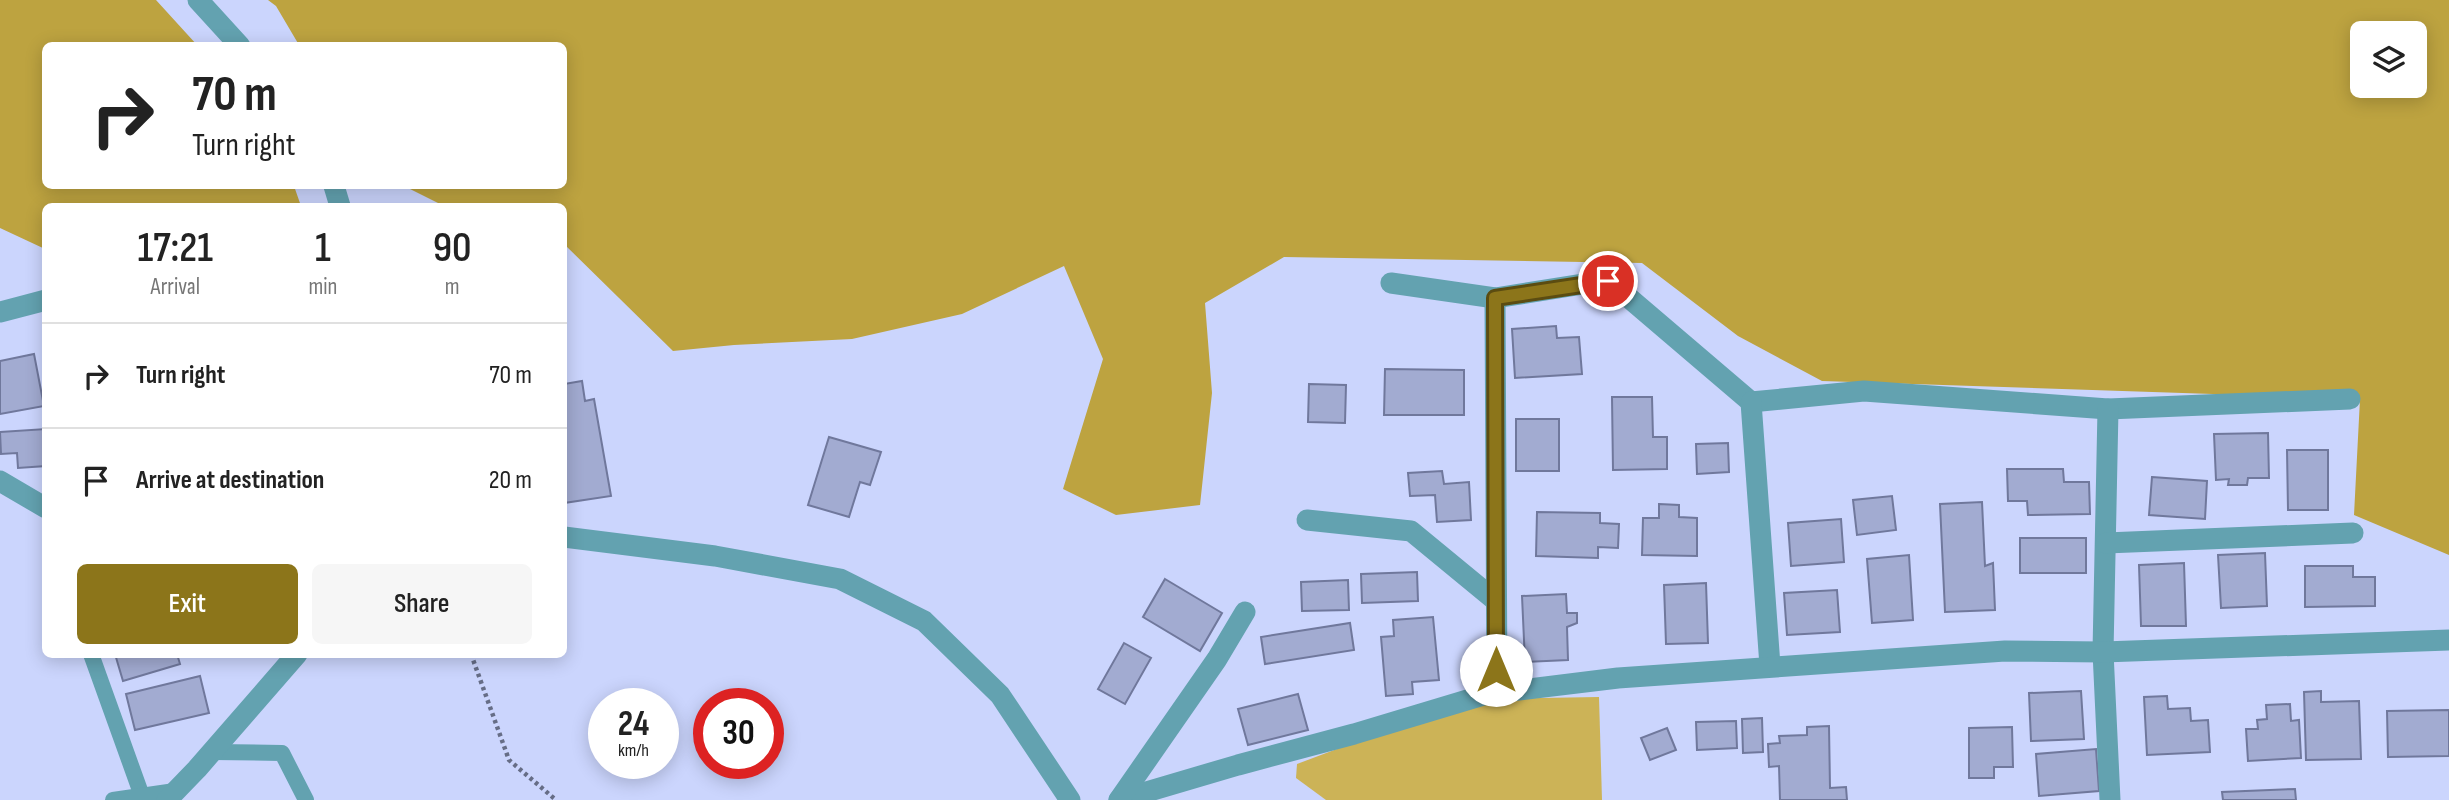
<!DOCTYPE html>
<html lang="en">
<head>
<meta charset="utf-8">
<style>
  body { margin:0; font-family:"Sofia Sans Condensed",sans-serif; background:#f6f6f6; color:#222; height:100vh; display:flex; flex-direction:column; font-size:26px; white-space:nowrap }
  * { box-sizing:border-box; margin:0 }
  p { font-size:23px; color:#767676 }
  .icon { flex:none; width:38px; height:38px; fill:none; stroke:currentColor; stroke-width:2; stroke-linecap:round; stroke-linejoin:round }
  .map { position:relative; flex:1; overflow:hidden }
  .panel { position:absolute; left:42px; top:203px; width:525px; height:455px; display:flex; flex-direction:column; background:#fff; border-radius:10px; box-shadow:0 4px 18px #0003 }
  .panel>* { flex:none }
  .banner { position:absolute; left:42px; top:42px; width:525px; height:147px; border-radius:10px; box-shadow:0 4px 18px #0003; background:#fff; color:#222; overflow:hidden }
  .fabs { position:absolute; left:2350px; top:21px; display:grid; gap:14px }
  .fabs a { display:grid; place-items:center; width:77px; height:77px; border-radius:10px; background:#fff; box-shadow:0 4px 18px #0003; font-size:35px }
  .speed { position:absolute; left:588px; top:688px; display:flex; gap:14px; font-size:35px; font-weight:700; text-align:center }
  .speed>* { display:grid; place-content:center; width:91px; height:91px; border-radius:50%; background:#fff; box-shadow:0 4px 18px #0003; line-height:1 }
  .speed small { font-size:18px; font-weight:400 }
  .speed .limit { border:10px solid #d22; background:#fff; color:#111 }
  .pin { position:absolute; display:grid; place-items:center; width:60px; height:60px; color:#fff; margin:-30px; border:4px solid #fff; border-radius:50%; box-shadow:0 2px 7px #0007 }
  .me { position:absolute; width:77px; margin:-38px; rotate:0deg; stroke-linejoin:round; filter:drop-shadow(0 0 5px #0008) }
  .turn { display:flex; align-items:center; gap:24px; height:147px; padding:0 35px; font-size:32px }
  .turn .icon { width:91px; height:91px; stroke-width:2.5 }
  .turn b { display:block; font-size:49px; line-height:60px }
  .eta { display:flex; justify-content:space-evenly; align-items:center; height:119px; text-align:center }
  .eta b { font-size:42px; font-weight:600; line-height:49px }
  .action { display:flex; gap:14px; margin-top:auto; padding:14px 35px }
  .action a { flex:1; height:80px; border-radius:10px; background:#8c751a; color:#fff; font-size:28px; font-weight:600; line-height:80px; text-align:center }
  .action a+a { background:#f6f6f6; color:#222 }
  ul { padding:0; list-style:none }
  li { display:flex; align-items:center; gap:21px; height:105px; padding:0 35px; border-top:2px solid #e0e0e0 }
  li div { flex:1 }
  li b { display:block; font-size:26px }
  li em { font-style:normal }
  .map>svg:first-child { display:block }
  .green { fill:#ccb357 }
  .forest { fill:#bda340; fill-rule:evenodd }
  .building { fill:#a2abd1; stroke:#70789c; stroke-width:2 }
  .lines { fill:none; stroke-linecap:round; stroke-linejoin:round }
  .path { stroke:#666d86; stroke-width:4.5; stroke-dasharray:3.5 3.5; stroke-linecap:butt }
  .service { stroke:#63a2b0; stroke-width:16 }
  .minor { stroke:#63a2b0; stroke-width:21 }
  .tertiary { stroke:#63a2b0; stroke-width:21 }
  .route-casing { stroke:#5b4c11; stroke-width:18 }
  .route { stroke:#8c751a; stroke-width:12 }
</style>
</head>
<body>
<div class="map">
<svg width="2449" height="800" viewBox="0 0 2449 800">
  <rect width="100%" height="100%" fill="#cbd5fd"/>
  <path class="green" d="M1599,697L1602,800H1326L1296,778L1297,764L1470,699Z"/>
  <g class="forest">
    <path d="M0,0H156L197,45L46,46V186H294L301,206H46L45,249L0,228Z"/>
    <path d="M268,0H2449V555L2354,515L2360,399L1822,381L1738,336L1642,263L1284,257L1205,303L1212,393L1200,505L1116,515L1063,489L1103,359L1064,266L962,314L852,339L734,345L673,351L564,244V206L442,205L404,186H564V46L299,45L276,6ZM2362,33H2415V86H2362Z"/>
  </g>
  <g class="building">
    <path d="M1556,326L1557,338L1579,337L1582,374L1515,378L1512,329Z"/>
    <path d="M34,354L44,406L0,414V361Z"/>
    <path d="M1385,369L1464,370V415H1384Z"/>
    <path d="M582,381L585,401L594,399L611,496L564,503V384Z"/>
    <path d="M1309,384L1346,385L1345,423L1308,422Z"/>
    <path d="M1612,397H1652L1653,437H1667V469L1613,470Z"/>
    <rect x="1516" y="419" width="43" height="52"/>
    <path d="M46,429V466L18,468L17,453L1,454L0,432Z"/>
    <path d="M2268,433L2269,478H2248L2247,485H2228L2229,479L2216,480L2214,434Z"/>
    <path d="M829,437L881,452L870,485L860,482L849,517L808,505Z"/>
    <path d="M1728,443L1729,472L1697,474L1696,444Z"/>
    <path d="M2287,450H2328V510H2288Z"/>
    <path d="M2007,469H2063L2064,482H2089L2090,514L2028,515L2027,501H2008Z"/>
    <path d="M1442,471L1444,484L1469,482L1471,520L1437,522L1435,495L1410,496L1408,473Z"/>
    <path d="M2152,477L2207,481L2205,519L2149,515Z"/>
    <path d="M1892,496L1896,530L1857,535L1853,500Z"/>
    <path d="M1982,502L1985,566L1993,563L1995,610L1945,612L1940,504Z"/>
    <path d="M1659,504L1679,505V517L1697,518V556L1642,555L1643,518H1659Z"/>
    <path d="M1537,512L1600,513V523L1619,524L1618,548L1598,547V558L1536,556Z"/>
    <path d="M1841,519L1844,562L1791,566L1788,523Z"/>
    <rect x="2020" y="538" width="66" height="35"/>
    <path d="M2265,553L2267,606L2221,608L2218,555Z"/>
    <path d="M1909,555L1913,620L1872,623L1867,559Z"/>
    <path d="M2184,563L2186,626H2141L2139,565Z"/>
    <path d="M2305,566H2353V577H2375V606L2305,607Z"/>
    <path d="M1417,572L1418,601L1362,603L1361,574Z"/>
    <path d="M1165,579L1222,613L1200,651L1143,617Z"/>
    <path d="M1348,580L1349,610L1302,611L1301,582Z"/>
    <path d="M1706,583L1708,643L1666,644L1664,585Z"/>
    <path d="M1837,590L1840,632L1787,635L1784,593Z"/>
    <path d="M1566,594L1567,613H1577V623L1567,627L1568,660L1525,662L1522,596Z"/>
    <path d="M1433,617L1439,680L1412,682L1413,694L1386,696L1381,637L1394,636L1393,620Z"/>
    <path d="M1350,623L1354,650L1265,664L1261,637Z"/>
    <path d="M1124,643L1151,658L1125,704L1098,689Z"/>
    <path d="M115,654H177L180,664L123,681Z"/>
    <path d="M200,676L209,713L135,730L126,694Z"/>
    <path d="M2081,691L2084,739L2031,741L2029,693Z"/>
    <path d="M2321,691V702L2359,701L2361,759L2306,760L2304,692Z"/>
    <path d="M1298,694L1308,730L1248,745L1238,709Z"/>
    <path d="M2167,696L2168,709L2190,708L2191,721L2208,720L2210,752L2147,755L2144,697Z"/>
    <path d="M2290,704L2291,721L2299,720L2301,758L2248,761L2246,729H2258L2257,720L2267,719L2266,705Z"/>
    <path d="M2449,710V756L2388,757L2387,711Z"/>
    <path d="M1762,718L1763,752L1743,753L1742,719Z"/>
    <path d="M1736,721L1737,748L1697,750L1696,722Z"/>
    <path d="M1829,726L1830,788L1846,787L1847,800H1780L1779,766L1769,767L1768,744L1780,743L1779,736L1807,735V727Z"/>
    <path d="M2012,727L2013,767H1994V778H1969V728Z"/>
    <path d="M1667,728L1676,750L1650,760L1641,738Z"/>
    <path d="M2096,749L2099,791L2039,796L2036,754Z"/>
    <path d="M2295,789L2296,800H2223L2222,792Z"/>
  </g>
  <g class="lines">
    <path class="path" d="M471,654L509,760L556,800"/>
    <g class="service">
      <path d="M91,654L142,796"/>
      <path d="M213,752L282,753L306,800"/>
      <path d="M113,800L175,791"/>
    </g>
    <g class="minor">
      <path d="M1391,283L1495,298L1608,280L1751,402L1864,391L2108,409L2350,399"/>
      <path d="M1495,298L1497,693"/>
      <path d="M0,312L46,300"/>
      <path d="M1751,402L1770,666"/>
      <path d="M2108,409L2103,652L2110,800"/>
      <path d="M0,481L46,508"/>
      <path d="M1307,520L1411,531L1496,601"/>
      <path d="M2106,543L2353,533"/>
      <path d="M1119,800L1238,765L1354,734L1487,694L1618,678L2005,651L2103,652L2449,640"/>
      <path d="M1119,800L1217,659L1245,612"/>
    </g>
    <g class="tertiary">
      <path d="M198,0L240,46"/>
      <path d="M334,186L340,206"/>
      <path d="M564,537L715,556L840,579L924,621L1000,695L1070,800"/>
      <path d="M167,800L197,769L297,654"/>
    </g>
  </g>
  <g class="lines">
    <g class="route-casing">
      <path id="route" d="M1496,670L1495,298L1608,281"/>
    </g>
    <use href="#route" class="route"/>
  </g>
</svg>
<div class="fabs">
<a><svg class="icon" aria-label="layers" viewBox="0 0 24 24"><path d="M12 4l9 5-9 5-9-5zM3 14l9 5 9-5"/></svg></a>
</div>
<div class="speed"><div>24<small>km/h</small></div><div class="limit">30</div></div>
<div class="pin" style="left:1608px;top:281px;background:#d93025"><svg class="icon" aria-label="arrive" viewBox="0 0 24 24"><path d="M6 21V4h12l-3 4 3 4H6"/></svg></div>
<svg class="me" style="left:1496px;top:670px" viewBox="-20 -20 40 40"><circle r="19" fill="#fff"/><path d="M0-13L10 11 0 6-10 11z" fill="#8c751a"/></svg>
<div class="banner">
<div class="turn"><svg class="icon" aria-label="right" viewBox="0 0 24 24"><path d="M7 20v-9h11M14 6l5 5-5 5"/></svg><div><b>70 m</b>Turn right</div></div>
</div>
<section class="panel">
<div class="eta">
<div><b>17:21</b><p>Arrival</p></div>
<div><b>1</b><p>min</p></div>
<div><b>90</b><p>m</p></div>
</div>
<ul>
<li><svg class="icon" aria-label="right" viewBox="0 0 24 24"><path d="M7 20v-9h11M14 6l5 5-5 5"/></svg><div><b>Turn right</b></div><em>70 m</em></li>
<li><svg class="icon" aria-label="arrive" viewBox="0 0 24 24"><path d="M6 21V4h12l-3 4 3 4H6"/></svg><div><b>Arrive at destination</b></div><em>20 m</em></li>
</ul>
<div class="action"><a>Exit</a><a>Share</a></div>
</section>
</div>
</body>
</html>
